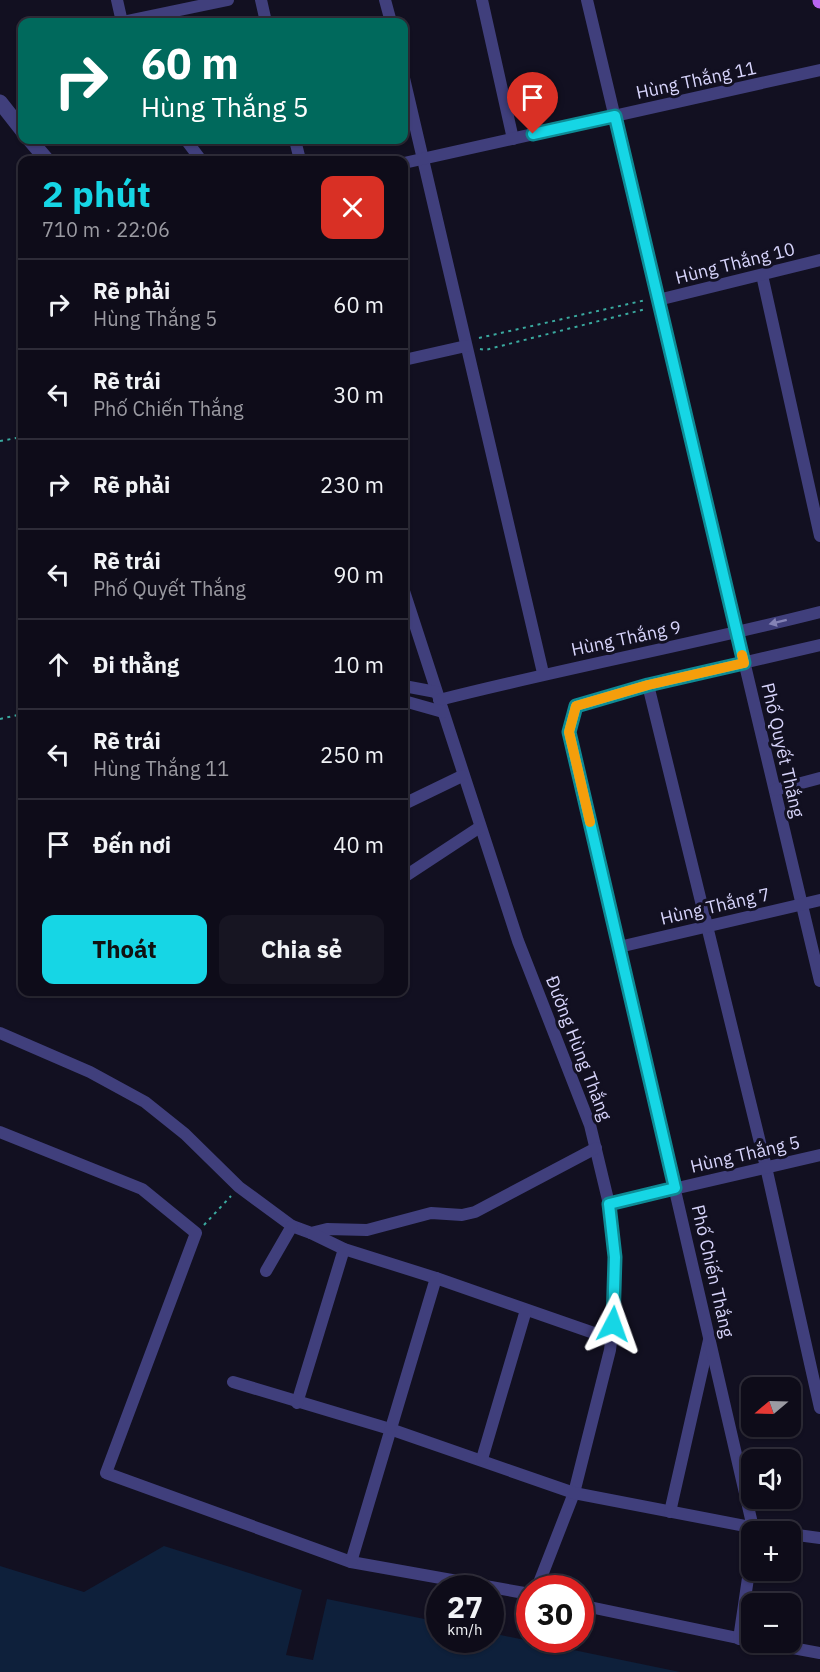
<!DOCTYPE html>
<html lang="vi">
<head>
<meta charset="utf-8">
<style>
  body { margin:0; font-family:"IBM Plex Sans",sans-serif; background:#171522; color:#f1f3f6; height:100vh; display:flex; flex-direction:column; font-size:22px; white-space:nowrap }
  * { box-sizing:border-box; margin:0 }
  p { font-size:20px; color:#9b9ba2 }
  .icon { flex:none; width:33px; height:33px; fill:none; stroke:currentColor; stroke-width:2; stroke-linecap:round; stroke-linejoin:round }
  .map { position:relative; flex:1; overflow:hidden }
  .details { position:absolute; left:18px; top:156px; width:390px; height:840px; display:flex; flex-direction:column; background:#0e0c19; border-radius:12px; box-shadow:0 2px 4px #0004,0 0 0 2px #2e2c38 }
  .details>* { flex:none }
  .banner { position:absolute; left:18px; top:18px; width:390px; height:126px; border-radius:12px; box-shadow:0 2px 4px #0004,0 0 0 2px #2e2c38; background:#00695c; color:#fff; overflow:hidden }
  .needle { width:39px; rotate:251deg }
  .controls { position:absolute; left:741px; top:1377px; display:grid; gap:12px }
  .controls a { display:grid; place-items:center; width:60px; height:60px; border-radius:12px; background:#0e0c19; box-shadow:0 2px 4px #0004,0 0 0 2px #2e2c38; font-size:30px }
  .speed { position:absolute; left:426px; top:1575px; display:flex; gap:12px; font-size:30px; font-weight:700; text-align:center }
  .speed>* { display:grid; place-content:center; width:78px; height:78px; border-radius:50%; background:#0e0c19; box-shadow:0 2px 4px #0004,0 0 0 2px #2e2c38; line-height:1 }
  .speed small { font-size:15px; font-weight:400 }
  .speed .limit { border:9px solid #d22; background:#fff; color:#111 }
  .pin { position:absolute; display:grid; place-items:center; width:51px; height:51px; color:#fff; margin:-62px -26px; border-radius:50% 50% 50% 0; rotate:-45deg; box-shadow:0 0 6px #0007 }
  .pin .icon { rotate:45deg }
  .me { position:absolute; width:66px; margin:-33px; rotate:4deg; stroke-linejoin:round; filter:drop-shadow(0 0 4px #0008) }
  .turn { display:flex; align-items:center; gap:21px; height:126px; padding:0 24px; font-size:27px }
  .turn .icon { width:78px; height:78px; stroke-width:2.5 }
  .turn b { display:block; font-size:42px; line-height:51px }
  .round { display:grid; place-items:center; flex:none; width:63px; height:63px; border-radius:12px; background:#171522 }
  .overview { display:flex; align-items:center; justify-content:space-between; height:102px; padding:0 24px }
  h1 { font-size:36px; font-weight:700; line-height:45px; color:#16d6e5 }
  .primary-button { display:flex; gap:12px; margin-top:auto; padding:12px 24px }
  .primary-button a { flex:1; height:69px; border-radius:12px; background:#16d6e5; color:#111; font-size:24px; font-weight:700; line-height:69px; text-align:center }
  .primary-button a+a { background:#171522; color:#f1f3f6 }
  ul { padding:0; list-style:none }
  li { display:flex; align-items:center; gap:18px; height:90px; padding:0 24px; border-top:2px solid #2e2c38 }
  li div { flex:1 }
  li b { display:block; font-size:22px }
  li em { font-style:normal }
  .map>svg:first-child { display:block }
  .water { fill:#0e203b }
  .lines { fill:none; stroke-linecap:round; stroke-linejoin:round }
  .path { stroke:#3aa99f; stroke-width:2; stroke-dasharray:3 4.5; stroke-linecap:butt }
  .minor { stroke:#403f7c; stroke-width:12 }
  .tertiary { stroke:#403f7c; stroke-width:15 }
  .primary { stroke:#b865f0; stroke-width:15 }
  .oneway { fill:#8482b5 }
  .route-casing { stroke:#0e8b95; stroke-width:15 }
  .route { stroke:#16d6e5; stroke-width:10 }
  .slow { stroke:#f59e0b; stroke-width:10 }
  .labels { text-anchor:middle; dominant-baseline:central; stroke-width:6; stroke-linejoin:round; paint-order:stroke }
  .street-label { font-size:18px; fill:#d7d4fb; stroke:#121021 }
</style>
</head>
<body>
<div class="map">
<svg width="820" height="1672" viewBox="0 0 820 1672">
  <rect width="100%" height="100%" fill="#121021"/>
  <path class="water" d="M164,1546L302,1590L286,1655L313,1660L327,1599L439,1622L440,1640H490L491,1633L680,1672H0V1566L84,1592Z"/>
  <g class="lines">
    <g class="path">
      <path d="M479,338L646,300"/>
      <path d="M480,349L485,350L646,309"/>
      <path d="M0,441L22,437"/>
      <path d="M0,719L22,714"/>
      <path d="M204,1225L231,1196"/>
    </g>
    <g class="minor">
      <path d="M117,0L122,22"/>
      <path d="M261,0L266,22"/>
      <path d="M385,0L391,22"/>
      <path d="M482,0L513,139"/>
      <path d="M587,0L820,981"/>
      <path d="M122,22L228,0"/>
      <path d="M404,78L543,673"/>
      <path d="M186,140L201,160"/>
      <path d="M295,140L300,160"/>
      <path d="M404,163L820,70"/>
      <path d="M762,275L820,536"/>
      <path d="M658,300L820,260"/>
      <path d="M404,360L466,346"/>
      <path d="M404,591L518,941L590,1125L609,1204L615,1257V1308L610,1350L574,1493L537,1588"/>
      <path d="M648,685L766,1167L820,1408"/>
      <path d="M404,686L436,692"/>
      <path d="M439,700C565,668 694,644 820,612"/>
      <path d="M404,701L443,712"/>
      <path d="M775,790L820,778"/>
      <path d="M404,804L462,776"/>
      <path d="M404,877L480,827"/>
      <path d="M619,947L820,900"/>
      <path d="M0,1033L90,1072L145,1102L185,1134L239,1187L292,1226L311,1233L327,1229L367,1230L431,1213L462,1215L475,1212L596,1148"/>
      <path d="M0,1132L142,1189L196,1233L106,1473L351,1562L530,1594"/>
      <path d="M609,1204L820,1155"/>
      <path d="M311,1233L344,1249L436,1278L611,1339"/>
      <path d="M266,1271L292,1226"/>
      <path d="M233,1382L390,1429L574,1493L776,1532"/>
      <path d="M297,1403L344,1249"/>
      <path d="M482,1459L526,1310"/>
      <path d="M670,1512L709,1340"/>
      <path d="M754,1532L569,732L577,706L648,685L820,645"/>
      <path d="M790,1534L820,1538"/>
      <path d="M351,1562L436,1278"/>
      <path d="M580,1605L752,1641"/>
      <path d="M739,1639L752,1551"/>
      <path d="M760,1642L820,1653"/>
    </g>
    <g class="tertiary">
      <path d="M0,102L22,130"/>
      <path d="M30,140L47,160"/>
    </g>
    <path class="primary" d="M820,0V1"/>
  </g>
  <defs><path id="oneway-solid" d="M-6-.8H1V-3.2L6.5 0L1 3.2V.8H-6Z" transform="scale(1.5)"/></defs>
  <use class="oneway" href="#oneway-solid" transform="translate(778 622) rotate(166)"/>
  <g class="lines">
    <g class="route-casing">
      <path id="route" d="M533,134L615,116L744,663L648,685L576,706L569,732L675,1188L609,1204L615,1257L613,1324"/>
    </g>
    <use href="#route" class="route"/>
    <path class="slow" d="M590,822L569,732L576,706L648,685L744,663L742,655"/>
  </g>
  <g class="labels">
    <g class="street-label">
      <text transform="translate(696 80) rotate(-12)">Hùng Thắng 11</text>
      <text transform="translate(735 263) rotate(-14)">Hùng Thắng 10</text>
      <text transform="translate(626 638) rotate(-12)">Hùng Thắng 9</text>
      <text transform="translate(783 750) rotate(77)">Phố Quyết Thắng</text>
      <text transform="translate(715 906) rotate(-13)">Hùng Thắng 7</text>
      <text transform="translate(579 1048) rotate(69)">Đường Hùng Thắng</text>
      <text transform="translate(745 1154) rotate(-13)">Hùng Thắng 5</text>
      <text transform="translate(713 1271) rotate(77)">Phố Chiến Thắng</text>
    </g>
  </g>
</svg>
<div class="controls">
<a><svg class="needle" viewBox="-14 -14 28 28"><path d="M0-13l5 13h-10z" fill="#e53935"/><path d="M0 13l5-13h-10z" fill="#9b9ba2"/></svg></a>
<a><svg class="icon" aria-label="sound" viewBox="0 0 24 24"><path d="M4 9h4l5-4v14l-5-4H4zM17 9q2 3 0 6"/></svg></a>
<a>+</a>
<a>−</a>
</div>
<div class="speed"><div>27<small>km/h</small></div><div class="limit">30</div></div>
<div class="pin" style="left:533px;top:134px;background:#d93025"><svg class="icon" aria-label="arrive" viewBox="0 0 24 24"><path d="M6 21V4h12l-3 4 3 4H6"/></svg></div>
<svg class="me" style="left:613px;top:1324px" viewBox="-20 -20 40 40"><path d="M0-17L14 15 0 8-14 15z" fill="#16d6e5" stroke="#fff" stroke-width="4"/></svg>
<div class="banner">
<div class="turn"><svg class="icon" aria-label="right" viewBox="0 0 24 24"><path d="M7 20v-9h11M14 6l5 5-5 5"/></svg><div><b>60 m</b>Hùng Thắng 5</div></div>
</div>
<section class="details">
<div class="overview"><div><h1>2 phút</h1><p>710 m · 22:06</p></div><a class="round" style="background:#d93025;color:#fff"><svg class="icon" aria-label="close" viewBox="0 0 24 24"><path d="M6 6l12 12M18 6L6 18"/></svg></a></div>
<ul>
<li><svg class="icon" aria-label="right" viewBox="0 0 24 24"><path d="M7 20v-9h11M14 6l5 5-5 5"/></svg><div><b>Rẽ phải</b><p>Hùng Thắng 5</p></div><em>60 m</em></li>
<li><svg class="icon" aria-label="left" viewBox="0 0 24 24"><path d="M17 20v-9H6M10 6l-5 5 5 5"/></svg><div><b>Rẽ trái</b><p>Phố Chiến Thắng</p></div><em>30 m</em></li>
<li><svg class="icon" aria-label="right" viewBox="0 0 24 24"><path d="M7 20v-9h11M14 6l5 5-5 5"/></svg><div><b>Rẽ phải</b></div><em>230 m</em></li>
<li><svg class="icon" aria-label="left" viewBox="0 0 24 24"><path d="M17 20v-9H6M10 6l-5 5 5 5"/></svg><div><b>Rẽ trái</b><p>Phố Quyết Thắng</p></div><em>90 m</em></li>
<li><svg class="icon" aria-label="ahead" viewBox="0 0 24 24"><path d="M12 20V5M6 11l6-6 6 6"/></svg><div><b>Đi thẳng</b></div><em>10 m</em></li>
<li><svg class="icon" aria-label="left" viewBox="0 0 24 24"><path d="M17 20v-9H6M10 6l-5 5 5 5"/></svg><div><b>Rẽ trái</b><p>Hùng Thắng 11</p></div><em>250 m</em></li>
<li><svg class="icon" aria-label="arrive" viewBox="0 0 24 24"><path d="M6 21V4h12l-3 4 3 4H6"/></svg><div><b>Đến nơi</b></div><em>40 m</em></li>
</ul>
<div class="primary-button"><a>Thoát</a><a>Chia sẻ</a></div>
</section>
</div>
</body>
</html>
